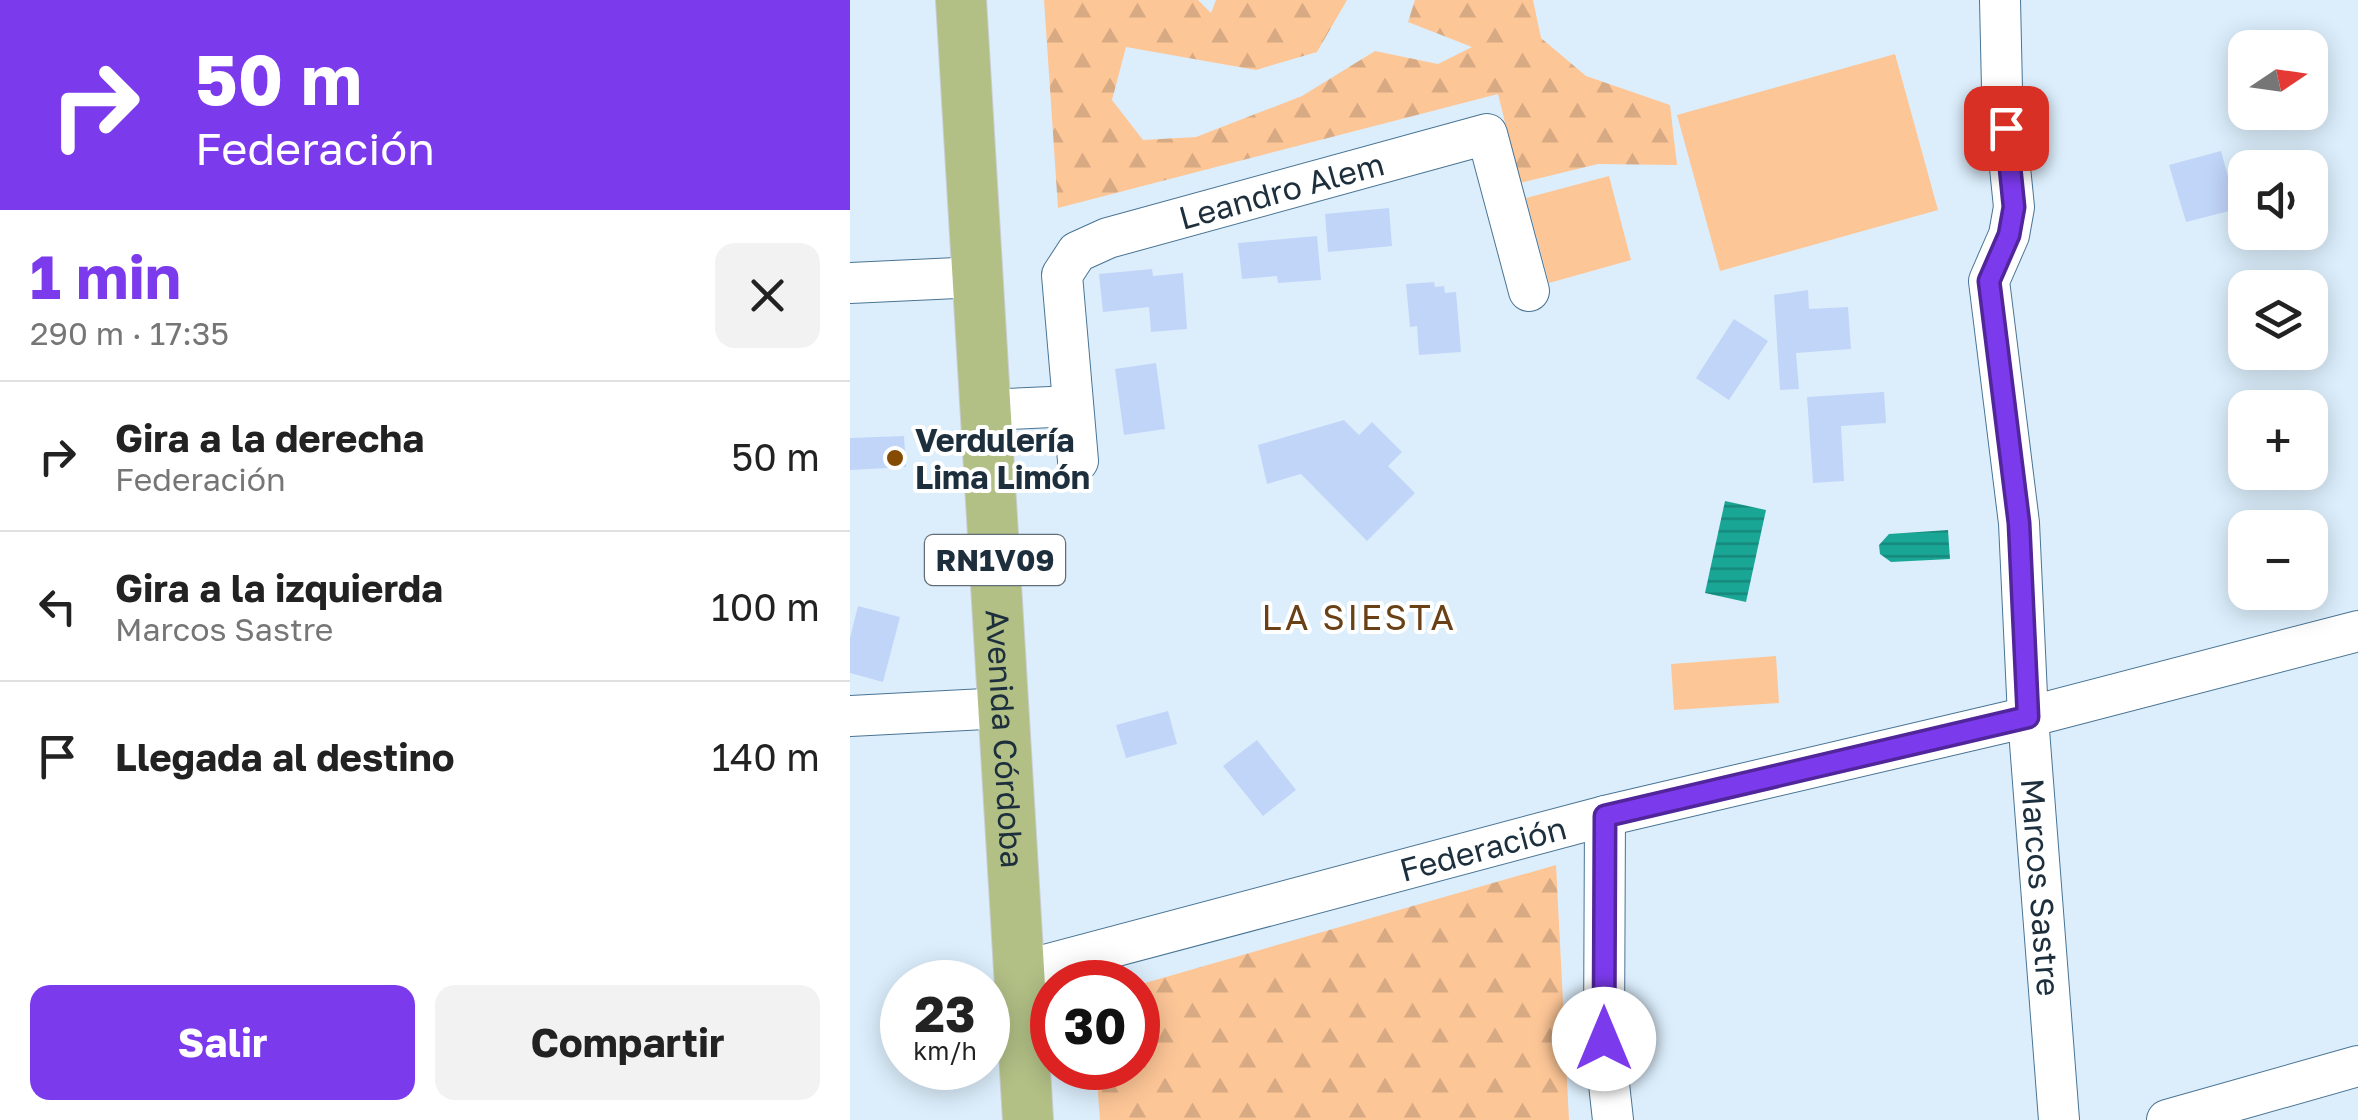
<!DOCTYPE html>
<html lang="es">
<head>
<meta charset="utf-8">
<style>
  body { margin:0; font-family:"Golos Text",sans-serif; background:#f2f2f2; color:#222; height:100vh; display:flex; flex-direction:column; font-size:38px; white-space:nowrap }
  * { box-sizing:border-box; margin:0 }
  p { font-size:32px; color:#767676 }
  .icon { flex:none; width:55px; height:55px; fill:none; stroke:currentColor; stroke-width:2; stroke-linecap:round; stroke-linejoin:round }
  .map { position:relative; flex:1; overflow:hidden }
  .details { display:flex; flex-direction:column; background:#fff; width:850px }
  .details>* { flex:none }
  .guide { background:#7c3aed; color:#fff; overflow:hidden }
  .needle { width:65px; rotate:77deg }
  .buttons { position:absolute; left:1378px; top:30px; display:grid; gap:20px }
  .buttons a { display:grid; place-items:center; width:100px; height:100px; border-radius:20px; background:#fff; box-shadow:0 5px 25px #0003; font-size:50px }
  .speed { position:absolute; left:30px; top:960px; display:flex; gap:20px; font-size:50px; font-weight:700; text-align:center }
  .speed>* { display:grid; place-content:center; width:130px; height:130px; border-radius:50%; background:#fff; box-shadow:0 5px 25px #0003; line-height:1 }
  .speed small { font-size:25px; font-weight:400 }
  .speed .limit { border:15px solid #d22; background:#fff; color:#111 }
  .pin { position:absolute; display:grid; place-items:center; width:85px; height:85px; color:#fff; margin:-42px; border-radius:20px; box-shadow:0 5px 15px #0006 }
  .me { position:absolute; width:110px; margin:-55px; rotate:0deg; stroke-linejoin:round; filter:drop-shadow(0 0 8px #0008) }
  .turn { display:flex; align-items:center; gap:35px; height:210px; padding:0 30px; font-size:45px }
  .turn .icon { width:130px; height:130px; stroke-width:2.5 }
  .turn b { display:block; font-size:70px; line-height:85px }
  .round { display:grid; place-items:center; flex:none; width:105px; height:105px; border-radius:20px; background:#f2f2f2 }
  .headline { display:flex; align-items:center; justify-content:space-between; height:170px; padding:0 30px }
  h1 { font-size:60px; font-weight:700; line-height:75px; color:#7c3aed }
  .cta { display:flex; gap:20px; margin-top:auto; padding:20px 30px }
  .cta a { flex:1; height:115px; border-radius:20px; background:#7c3aed; color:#fff; font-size:40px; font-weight:700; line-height:115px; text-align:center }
  .cta a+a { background:#f2f2f2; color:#222 }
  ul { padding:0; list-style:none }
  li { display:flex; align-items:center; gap:30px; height:150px; padding:0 30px; border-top:2px solid #e0e0e0 }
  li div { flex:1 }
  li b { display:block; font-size:38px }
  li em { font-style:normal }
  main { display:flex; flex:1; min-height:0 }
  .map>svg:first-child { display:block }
  .grass { fill:#fdc697 }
  .forest { fill:url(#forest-firs) }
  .water { fill:url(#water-rules) }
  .building { fill:#c1d5f9 }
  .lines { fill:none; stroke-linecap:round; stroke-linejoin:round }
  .minor-casing { stroke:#497494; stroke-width:42 }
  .major-casing { stroke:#c9cdd0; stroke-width:52 }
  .minor { stroke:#fff; stroke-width:40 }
  .major { stroke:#b2c086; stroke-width:50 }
  .route-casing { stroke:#51269a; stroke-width:25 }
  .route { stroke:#7c3aed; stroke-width:18 }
  .poi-dot { fill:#854b02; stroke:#fff; stroke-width:4 }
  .labels { text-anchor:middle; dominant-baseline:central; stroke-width:8; stroke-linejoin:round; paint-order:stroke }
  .shield { fill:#fff; stroke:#616d77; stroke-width:2.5 }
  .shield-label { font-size:30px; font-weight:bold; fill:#1d2f3d }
  .street-label { font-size:32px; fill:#1d2f3d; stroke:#fff }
  .poi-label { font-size:32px; font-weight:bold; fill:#1d2f3d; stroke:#fff; text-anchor:start }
  .neighbourhood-label { font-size:35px; letter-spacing:2.5px; fill:#6a4017; stroke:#fff }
</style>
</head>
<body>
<main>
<section class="details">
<div class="guide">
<div class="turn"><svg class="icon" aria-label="right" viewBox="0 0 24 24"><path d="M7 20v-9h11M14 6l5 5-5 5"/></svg><div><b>50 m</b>Federación</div></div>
</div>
<div class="headline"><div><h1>1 min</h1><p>290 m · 17:35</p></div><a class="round"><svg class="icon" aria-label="close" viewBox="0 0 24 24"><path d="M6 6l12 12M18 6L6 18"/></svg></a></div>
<ul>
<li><svg class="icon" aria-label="right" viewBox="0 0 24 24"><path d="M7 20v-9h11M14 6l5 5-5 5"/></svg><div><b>Gira a la derecha</b><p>Federación</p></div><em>50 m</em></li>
<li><svg class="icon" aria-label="left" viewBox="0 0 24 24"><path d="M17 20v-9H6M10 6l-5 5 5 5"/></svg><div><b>Gira a la izquierda</b><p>Marcos Sastre</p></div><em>100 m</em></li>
<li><svg class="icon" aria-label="arrive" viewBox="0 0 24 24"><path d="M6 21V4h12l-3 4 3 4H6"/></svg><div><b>Llegada al destino</b></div><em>140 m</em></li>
</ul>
<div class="cta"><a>Salir</a><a>Compartir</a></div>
</section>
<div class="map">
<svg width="1508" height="1120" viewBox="0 0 1508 1120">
  <defs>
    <pattern id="forest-firs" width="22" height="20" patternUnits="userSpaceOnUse" patternTransform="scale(2.5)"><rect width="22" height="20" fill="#fdc697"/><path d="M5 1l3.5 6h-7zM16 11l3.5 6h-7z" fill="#d8aa83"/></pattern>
    <pattern id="water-rules" width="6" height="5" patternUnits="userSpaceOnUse" patternTransform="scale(2.5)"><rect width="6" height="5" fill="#19a695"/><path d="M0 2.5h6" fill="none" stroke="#16887b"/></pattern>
  </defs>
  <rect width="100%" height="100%" fill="#dceefc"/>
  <g class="grass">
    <path d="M1045,54L1088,210L870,271L827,115Z"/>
    <path d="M759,176L781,260L699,283L676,198Z"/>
    <path d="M926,656L929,703L824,710L821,664Z"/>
  </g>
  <g class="forest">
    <path d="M194,0H348L361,13L366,0H497L467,52L406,70L276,47L262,100L293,140L346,137L452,96L525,51L588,64L622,47L558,22L565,0H683L691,38L736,76L820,105L827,165L748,164L670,183L648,94L208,208Z"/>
    <path d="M706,865L719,1120H250L246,1068H288V985Z"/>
  </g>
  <g class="water">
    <path d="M875,501L916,510L896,602L855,593Z"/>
    <path d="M1098,530L1100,559L1041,562L1030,554L1029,545L1039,534Z"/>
  </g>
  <g class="building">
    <path d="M1371,151L1387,209L1336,222L1319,165Z"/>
    <path d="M539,208L542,246L478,252L475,214Z"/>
    <path d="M467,236L471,280L428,283L427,276L392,279L388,243Z"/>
    <path d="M302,269L303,276L333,273L337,329L301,332L299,307L253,312L249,274Z"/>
    <path d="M584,282L585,287L594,286L595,293L606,292L611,352L569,355L567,326L560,327L556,284Z"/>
    <path d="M958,290L959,309L998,307L1001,349L946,353L949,389L930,390L924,295Z"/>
    <path d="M884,319L918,341L879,400L846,378Z"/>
    <path d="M306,363L315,429L274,435L265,369Z"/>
    <path d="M1034,392L1036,423L991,426L994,481L963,483L957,397Z"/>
    <path d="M494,420L509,435L522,422L552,452L538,466L565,493L517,541L451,474L417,484L408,445Z"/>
    <path d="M54,436L56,467L0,470V438Z"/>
    <path d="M8,606L50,617L33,682L0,673V638Z"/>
    <path d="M318,711L327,744L276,758L266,725Z"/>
    <path d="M407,740L446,790L413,816L373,766Z"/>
  </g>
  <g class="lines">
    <g class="minor-casing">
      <g id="minor">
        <path id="s1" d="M1150,0L1152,89L1164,207L1159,235L1139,281L1169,523L1178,717L1209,1120"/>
        <path d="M0,283L128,277"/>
        <path d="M136,410L223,406"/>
        <path id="s2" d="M228,461L212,275L227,252L258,238L637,134L679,291"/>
        <path d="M0,716L154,708"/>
        <path d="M755,816L754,1039L763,1120"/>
        <path id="s3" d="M169,972L755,816L1178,717L1508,631"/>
        <path d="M1317,1120L1508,1066"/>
      </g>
    </g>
    <g class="major-casing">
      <g id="major">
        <path id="s4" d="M111,0L178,1120"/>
      </g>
    </g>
    <use href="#minor" class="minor"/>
    <use href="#major" class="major"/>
  </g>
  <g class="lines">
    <g class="route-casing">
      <path id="route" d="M754,1039L755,816L1178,717L1169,523L1139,281L1159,235L1164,207L1156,128"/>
    </g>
    <use href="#route" class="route"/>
  </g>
  <circle class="poi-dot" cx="45" cy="458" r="10"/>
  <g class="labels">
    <rect class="shield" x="75" y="535" width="140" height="50" rx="8"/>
    <g class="shield-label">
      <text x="145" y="560">RN1V09</text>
    </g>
    <g class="street-label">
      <text stroke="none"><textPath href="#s2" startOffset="428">Leandro Alem</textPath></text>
      <text stroke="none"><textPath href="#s4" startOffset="740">Avenida Córdoba</textPath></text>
      <text stroke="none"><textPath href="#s3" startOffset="480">Federación</textPath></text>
      <text stroke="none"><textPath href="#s1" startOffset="895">Marcos Sastre</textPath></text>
    </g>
    <g class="poi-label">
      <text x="65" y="440">Verdulería<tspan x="65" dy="37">Lima Limón</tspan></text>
    </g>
    <g class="neighbourhood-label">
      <text x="509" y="617">LA SIESTA</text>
    </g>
  </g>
</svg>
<div class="buttons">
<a><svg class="needle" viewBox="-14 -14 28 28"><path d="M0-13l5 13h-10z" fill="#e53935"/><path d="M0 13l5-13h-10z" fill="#767676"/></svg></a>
<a><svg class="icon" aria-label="sound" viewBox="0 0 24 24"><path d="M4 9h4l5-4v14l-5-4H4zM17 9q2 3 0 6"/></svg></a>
<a><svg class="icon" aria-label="layers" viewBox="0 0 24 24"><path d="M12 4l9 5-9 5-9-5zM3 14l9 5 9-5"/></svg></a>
<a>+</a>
<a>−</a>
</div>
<div class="speed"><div>23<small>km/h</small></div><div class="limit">30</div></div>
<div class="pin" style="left:1156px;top:128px;background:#d93025"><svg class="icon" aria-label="arrive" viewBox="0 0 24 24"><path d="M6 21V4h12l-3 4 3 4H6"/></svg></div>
<svg class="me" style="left:754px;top:1039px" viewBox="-20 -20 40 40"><circle r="19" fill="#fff"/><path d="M0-13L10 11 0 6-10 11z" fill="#7c3aed"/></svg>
</div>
</main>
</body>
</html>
